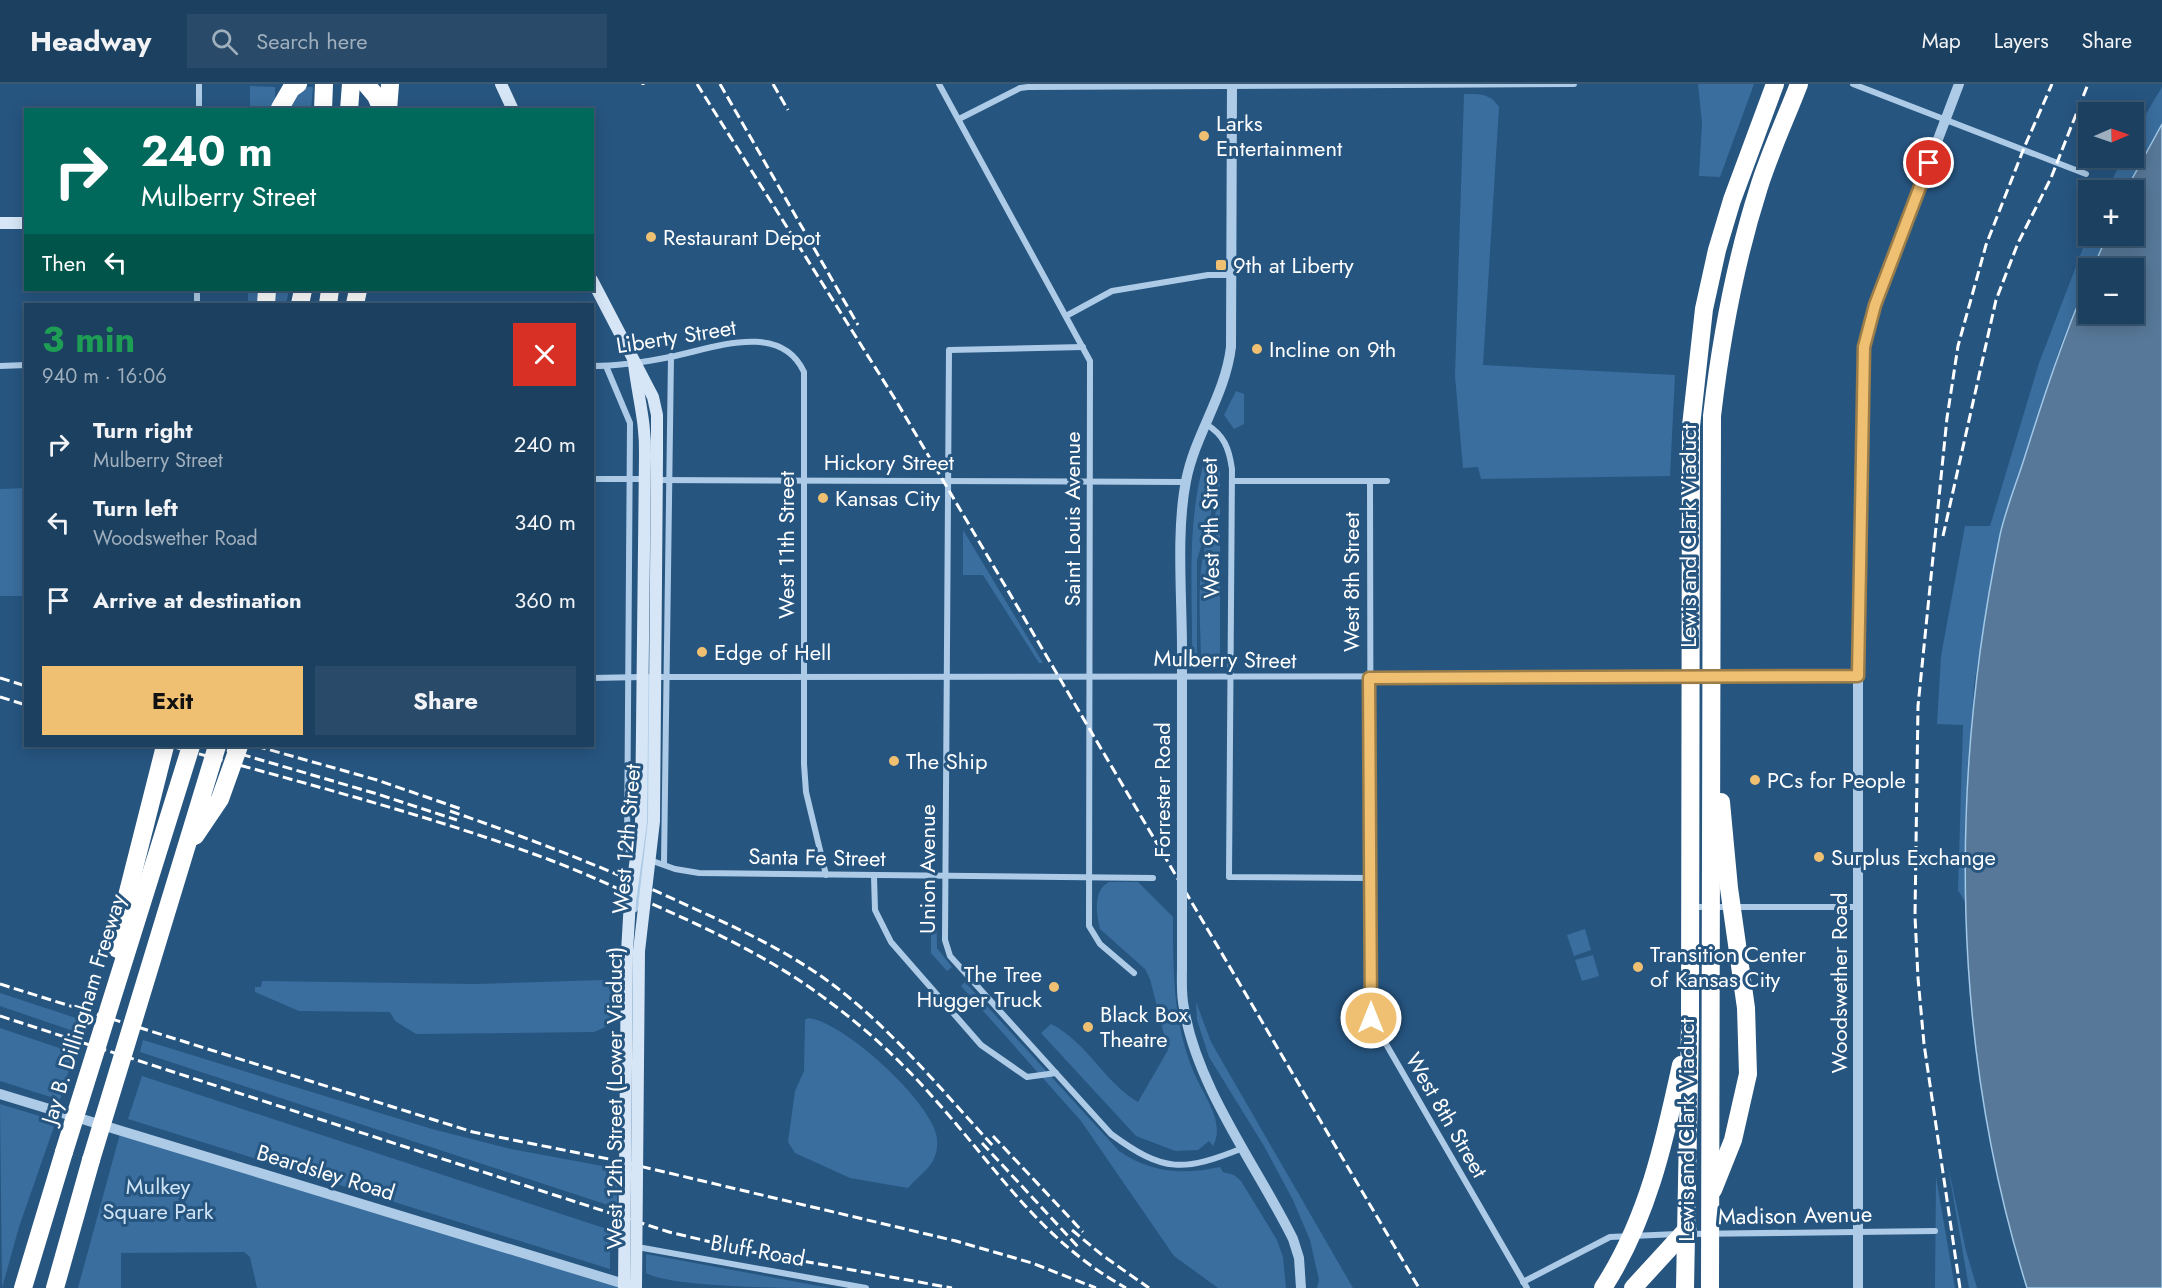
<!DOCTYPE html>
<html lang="en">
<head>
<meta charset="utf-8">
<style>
  body { margin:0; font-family:Jost,sans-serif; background:#294b69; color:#f1f3f6; height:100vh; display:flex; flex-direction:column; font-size:22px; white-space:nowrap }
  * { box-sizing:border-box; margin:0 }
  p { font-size:20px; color:#a0afbd }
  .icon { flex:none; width:33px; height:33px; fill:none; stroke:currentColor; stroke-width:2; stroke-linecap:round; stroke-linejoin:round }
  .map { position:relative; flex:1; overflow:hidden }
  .panel { position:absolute; left:24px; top:219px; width:570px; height:444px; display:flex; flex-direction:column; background:#1c4060; border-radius:0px; box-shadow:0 3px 15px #0003,0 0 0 2px #3a5975 }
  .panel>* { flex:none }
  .hud { position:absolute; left:24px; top:24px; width:570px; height:183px; border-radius:0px; box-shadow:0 3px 15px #0003,0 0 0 2px #3a5975; background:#00695c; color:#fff; overflow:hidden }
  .needle { width:39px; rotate:88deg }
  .buttons { position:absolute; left:2078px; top:18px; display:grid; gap:12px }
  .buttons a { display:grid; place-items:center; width:66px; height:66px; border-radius:0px; background:#1c4060; box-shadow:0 3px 15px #0003,0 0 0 2px #3a5975; font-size:30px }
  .pin { position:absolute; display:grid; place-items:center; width:51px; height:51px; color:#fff; margin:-26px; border:3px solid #fff; border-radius:50%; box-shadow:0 2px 6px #0007 }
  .me { position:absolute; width:66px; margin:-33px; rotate:0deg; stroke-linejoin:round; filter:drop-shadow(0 0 4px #0008) }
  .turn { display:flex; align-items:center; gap:21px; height:126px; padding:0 18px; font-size:27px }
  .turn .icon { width:78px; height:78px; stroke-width:2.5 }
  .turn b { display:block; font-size:42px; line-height:51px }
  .then { display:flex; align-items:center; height:57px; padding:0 18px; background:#0003; gap:12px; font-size:22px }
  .round { display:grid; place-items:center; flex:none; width:63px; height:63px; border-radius:0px; background:#294b69 }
  .head { display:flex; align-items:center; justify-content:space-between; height:102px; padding:0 18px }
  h1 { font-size:36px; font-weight:700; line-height:45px; color:#1e9e55 }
  .button { display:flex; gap:12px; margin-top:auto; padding:12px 18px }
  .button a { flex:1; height:69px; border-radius:0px; background:#efc071; color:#111; font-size:24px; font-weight:700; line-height:69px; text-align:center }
  .button a+a { background:#294b69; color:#f1f3f6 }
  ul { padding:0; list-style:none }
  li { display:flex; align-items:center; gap:18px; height:78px; padding:0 18px }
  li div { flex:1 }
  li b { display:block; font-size:22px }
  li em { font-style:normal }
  header { display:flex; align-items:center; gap:36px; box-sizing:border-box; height:84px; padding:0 30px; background:#1c4060; border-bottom:2px solid #3a5975 }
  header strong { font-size:28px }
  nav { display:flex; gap:33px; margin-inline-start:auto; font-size:21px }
  .search { width:420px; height:54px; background:#294b69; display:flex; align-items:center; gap:15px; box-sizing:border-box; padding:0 21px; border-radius:0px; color:#a0afbd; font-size:22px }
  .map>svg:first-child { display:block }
  .green { fill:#3a6e9e }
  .water { fill:#577898; stroke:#a1c7e7; stroke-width:1.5 }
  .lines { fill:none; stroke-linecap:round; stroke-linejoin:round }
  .minor { stroke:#adcbe6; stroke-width:6 }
  .tertiary { stroke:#adcbe6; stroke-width:10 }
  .secondary { stroke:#d6e6f6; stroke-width:12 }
  .motorway { stroke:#fff; stroke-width:18 }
  .rail { stroke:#fff; stroke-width:3; stroke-dasharray:10 4.5; stroke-linecap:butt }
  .minor-bridge { stroke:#adcbe6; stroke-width:6 }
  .tertiary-bridge { stroke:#adcbe6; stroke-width:10 }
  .secondary-bridge { stroke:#d6e6f6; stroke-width:12 }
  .motorway-bridge { stroke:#fff; stroke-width:18 }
  .route-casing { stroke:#9b7d49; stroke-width:15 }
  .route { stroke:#efc071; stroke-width:10 }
  .poi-dot { fill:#efc071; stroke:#265580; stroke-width:2 }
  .labels { text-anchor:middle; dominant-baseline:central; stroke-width:6; stroke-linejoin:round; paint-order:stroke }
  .poi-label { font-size:22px; fill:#fff; stroke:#265580; text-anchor:start }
  .street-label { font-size:22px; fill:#fff; stroke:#265580 }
  .park-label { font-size:22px; fill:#d0e4f5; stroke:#265580 }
</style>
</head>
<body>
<header>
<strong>Headway</strong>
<div class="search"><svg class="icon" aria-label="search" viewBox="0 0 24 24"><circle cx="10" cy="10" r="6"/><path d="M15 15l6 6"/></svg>Search here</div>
<nav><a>Map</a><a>Layers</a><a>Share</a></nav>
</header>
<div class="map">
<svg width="2162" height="1204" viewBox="0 0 2162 1204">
  <rect width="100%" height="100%" fill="#265580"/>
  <g class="green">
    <path d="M1698,0H1754L1720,93L1699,92L1702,39Z"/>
    <path d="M250,2L275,3V25L250,26Z"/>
    <path d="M307,3H313L311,25L286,26L297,8Z"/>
    <path d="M2162,3V40L2126,106H2107L2123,74H2133V52Z"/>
    <path d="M1464,10C1480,10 1490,9 1499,23L1483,281L1675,291L1670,392L1481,395L1478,383L1463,384L1455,292Z"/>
    <path d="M2088,151L2107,152L2093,184H2088V196L2061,260L2001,448L1974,601L1965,736L1967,821L1958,806L1963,641L1937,640L1941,572L1965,442H1990L2039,279Z"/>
    <path d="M248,206H261L260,220H248Z"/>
    <path d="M272,206H289L286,220H271Z"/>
    <path d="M1236,307L1244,310V340L1234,345L1224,331Z"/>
    <path d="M1203,382L1212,403L1211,430L1197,476V569L1192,576C1193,513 1186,444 1203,382Z"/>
    <path d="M1213,386L1220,387V578L1207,577L1201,570C1200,540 1198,507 1202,477C1206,446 1228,423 1211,388Z"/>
    <path d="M25,404V512H0V405Z"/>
    <path d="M963,446L1043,579H1039L983,491H963Z"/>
    <path d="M1109,798H1138L1173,833C1173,887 1173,939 1194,989C1203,1011 1226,1038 1213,1062L1209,1057L1198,1066L1175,1067L1136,1052L1041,949L1051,940C1087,958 1104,998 1138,1018L1168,966L1150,895L1145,885L1100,845C1096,829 1093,806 1109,798Z"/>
    <path d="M931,807L936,811L937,864L952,883L947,887L931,869Z"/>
    <path d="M1585,845L1591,866L1574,872L1567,851Z"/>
    <path d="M1593,871L1599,892L1582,897L1575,876Z"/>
    <path d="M603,896L612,898L610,941L594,948L416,950L395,937L390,928L299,927L255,908V903H261L262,897L474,900Z"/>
    <path d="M965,898L1119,1067C1151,1089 1183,1091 1220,1083L1223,1088L1234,1091L1241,1097L1277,1156L1283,1173L1286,1204H1218L1174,1172L1081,1037L961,902Z"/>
    <path d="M0,909L82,936L79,949L0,922Z"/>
    <path d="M1196,918L1211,958L1353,1204H1317L1319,1196L1310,1156L1293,1116L1264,1062L1209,973L1197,936Z"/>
    <path d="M808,934C843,937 933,1019 937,1054C939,1081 923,1087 908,1104L850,1094L795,1069L788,1058L795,1007L804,987L805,936Z"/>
    <path d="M0,944L74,969L60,1016L0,997Z"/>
    <path d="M143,956L432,1045L511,1065L608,1083V1097L617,1101V1124L140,968Z"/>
    <path d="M142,992L610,1146V1185L128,1035Z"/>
    <path d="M0,1020L56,1037L19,1143L2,1204Z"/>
    <path d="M121,1046L624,1204H257L250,1173L244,1168L121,1169V1204H78Z"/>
    <path d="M1947,1077L1966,1167L1977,1204H1969Z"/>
    <path d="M1936,1093L1955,1204H1935Z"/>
    <path d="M646,1170L830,1204C790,1204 673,1204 646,1189Z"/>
  </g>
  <path class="water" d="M2162,40V1204H2027C1951,961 1949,699 2000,451C2006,424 2017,398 2025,372C2044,312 2063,254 2088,196V230H2133V184H2093L2107,152H2133V106H2126Z"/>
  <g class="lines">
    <g class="minor">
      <path d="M939,0L1090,277L1089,842L1100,860L1134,889"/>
      <path d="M1853,0L2086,90"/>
      <path d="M199,26V0"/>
      <path d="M959,35L1020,4L1028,3L1574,0"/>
      <path d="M197,206V220"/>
      <path d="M1066,232L1112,207L1208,191H1230"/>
      <path d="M1083,263L949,266L945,856L950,872L1111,1050C1164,1089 1183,1088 1243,1064"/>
      <path d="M0,282L26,281"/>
      <path d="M592,282C619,282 645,278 670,273C711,265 780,236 804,288V680L806,708L826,791"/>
      <path d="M606,282L630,339L627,769L638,772"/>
      <path d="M1206,340C1224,351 1229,364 1232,385L1229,793L1370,794"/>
      <path d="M592,395H645"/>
      <path d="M655,396L1186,398"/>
      <path d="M1232,397H1387"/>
      <path d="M1370,397L1371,934L1527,1204"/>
      <path d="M653,593L1858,592"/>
      <path d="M592,594L643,593"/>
      <path d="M647,775L675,785L699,789L1153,794"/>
      <path d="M664,779L671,272"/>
      <path d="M874,792L875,826L891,858L981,961L1027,993L1056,989"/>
      <path d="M1691,823H1858"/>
      <path d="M1687,1150L1935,1147"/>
      <path d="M643,1164L866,1204"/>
      <path d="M1523,1198L1610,1153L1677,1150"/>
    </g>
    <g class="tertiary">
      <path d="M1182,565C1182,513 1176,447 1186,397C1195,350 1225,312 1231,263L1232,0"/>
      <path d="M1182,883C1182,896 1181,911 1184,924C1197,1004 1257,1082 1293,1155L1299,1174L1301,1204"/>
      <path d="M0,1010L631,1202"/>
      <path d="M1858,1204V592L1862,291L1864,263L1875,221L1959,0"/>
    </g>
    <g class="secondary">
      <path d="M501,0L513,26"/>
      <path d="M0,139H26"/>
      <path d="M592,196L653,313L657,331V373"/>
      <path d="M634,280C638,313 646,339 645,372"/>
    </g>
    <g class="motorway">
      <path d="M366,0L376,12L382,26"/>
      <path d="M280,24L291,5L298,0"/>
      <path d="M323,26L324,0"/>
      <path d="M349,26L351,0"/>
      <path d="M388,26L390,0"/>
      <path d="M266,220L267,206"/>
      <path d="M300,220L303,206"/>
      <path d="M328,220L330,206"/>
      <path d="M355,220L358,206"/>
      <path d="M23,1204L64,1068"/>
      <path d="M55,1204L91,1076"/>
    </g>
    <g class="rail">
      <path d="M643,0V1"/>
      <path d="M697,0L895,315L1419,1204"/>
      <path d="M720,0L858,241"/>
      <path d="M773,0L788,26"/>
      <path d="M1943,452L1996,216L2018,159L2051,94L2088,0"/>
      <path d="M0,594L26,602"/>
      <path d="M0,613L26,621"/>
      <path d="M171,662C298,698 427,730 550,776C582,788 612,802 643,816C709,845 774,875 831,919C870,948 906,982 938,1019C1000,1089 1042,1157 1126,1204"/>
      <path d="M213,662L374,709L457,736"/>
      <path d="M256,662L377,696L461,725"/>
      <path d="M450,727C534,756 614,787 695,825C746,848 797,872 841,907C898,952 945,1010 994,1063"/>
      <path d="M0,900L473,1048L614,1076L956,1157L1032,1179L1096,1204"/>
      <path d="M0,932L669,1148L753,1168L952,1204"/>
      <path d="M993,1052L1083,1148"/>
      <path d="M982,1059L1080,1165"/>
      <path d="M1072,1146L1102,1171L1149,1204"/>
      <path d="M1960,1204L1924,960L1918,894L1915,832L1918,622L1947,334L1958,262L1986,161L2024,64L2052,0"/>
    </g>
    <path class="minor-bridge" d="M635,825L648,737L649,593"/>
    <path class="tertiary-bridge" d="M1182,883V565"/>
    <g class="secondary-bridge">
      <path d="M624,1204L627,868L630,817L641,738L645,372"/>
      <path d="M636,1204L639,867L654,737L657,373"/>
    </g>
    <g class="motorway-bridge">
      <path d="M195,752L220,715L239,662"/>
      <path d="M117,865L127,812L165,662"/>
      <path d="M64,1068L191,662"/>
      <path d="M91,1076L217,662"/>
      <path d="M1713,1106L1733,1056L1748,990L1746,924L1729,804L1721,718"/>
      <path d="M1603,1204C1647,1136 1664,1060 1681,981"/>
      <path d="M1633,1204L1688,1144"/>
      <path d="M1685,1204L1690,942L1691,342L1704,225L1717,166L1732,116L1775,0"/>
      <path d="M1710,1204L1712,332C1721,254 1735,178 1759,103C1770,68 1786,34 1799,0"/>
    </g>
  </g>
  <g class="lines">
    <g class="route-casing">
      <path id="route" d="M1371,934L1369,594L1858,592L1864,263L1875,221L1929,79"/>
    </g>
    <use href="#route" class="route"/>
  </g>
  <g class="poi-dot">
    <circle cx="1204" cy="52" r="6"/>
    <circle cx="651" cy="153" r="6"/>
    <rect x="1215" y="175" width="12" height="12" rx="3"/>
    <circle cx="1257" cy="265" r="6"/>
    <circle cx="823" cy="414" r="6"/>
    <circle cx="702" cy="568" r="6"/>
    <circle cx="894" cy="677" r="6"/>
    <circle cx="1755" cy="696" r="6"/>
    <circle cx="1819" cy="773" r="6"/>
    <circle cx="1638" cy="883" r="6"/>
    <circle cx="1054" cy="903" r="6"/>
    <circle cx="1088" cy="943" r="6"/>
  </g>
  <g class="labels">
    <g class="poi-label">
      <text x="1216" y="39">Larks<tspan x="1216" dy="25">Entertainment</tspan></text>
      <text x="663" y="153">Restaurant Depot</text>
      <text x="1233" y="181">9th at Liberty</text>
      <text x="1269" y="265">Incline on 9th</text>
      <text x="835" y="414">Kansas City</text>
      <text x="714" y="568">Edge of Hell</text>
      <text x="906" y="677">The Ship</text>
      <text x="1767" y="696">PCs for People</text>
      <text x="1831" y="773">Surplus Exchange</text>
      <text x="1650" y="870">Transition Center<tspan x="1650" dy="25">of Kansas City</tspan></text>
      <text x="1042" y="890" text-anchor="end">The Tree<tspan x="1042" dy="25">Hugger Truck</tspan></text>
      <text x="1100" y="930">Black Box<tspan x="1100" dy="25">Theatre</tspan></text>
    </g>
    <g class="street-label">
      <text transform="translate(676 252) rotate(-9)">Liberty Street</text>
      <text x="889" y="378">Hickory Street</text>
      <text transform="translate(1072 435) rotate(-90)">Saint Louis Avenue</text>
      <text transform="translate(1210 444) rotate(-91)">West 9th Street</text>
      <text transform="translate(1688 452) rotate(-90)">Lewis and Clark Viaduct</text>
      <text transform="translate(786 461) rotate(-90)">West 11th Street</text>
      <text transform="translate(1351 498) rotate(-90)">West 8th Street</text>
      <text transform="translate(1225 575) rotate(1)">Mulberry Street</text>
      <text transform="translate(1162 706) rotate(-90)">Forrester Road</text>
      <text transform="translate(626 755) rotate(-85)">West 12th Street</text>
      <text transform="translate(817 773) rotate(1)">Santa Fe Street</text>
      <text transform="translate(927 785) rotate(-90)">Union Avenue</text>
      <text transform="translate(1839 899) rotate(-90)">Woodswether Road</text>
      <text transform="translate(83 925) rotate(-73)">Jay B. Dillingham Freeway</text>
      <text transform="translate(614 1014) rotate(-90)">West 12th Street (Lower Viaduct)</text>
      <text transform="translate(1447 1031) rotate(60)">West 8th Street</text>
      <text transform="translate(1686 1046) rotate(-90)">Lewis and Clark Viaduct</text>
      <text transform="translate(326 1088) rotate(17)">Beardsley Road</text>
      <text transform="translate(1795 1131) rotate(-1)">Madison Avenue</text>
      <text transform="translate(758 1166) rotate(10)">Bluff Road</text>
    </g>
    <g class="park-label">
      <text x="158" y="1102">Mulkey<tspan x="158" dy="25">Square Park</tspan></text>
    </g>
  </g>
</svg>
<div class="buttons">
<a><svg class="needle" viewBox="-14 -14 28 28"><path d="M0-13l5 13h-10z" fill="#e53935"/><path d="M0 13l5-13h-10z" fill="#a0afbd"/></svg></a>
<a>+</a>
<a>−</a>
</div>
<div class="pin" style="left:1929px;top:79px;background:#d93025"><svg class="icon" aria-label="arrive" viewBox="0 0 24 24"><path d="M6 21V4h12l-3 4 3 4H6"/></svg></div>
<svg class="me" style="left:1371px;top:934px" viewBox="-20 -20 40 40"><circle r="17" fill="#efc071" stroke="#fff" stroke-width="3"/><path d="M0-11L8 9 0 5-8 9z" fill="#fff"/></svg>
<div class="hud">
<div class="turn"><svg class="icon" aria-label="right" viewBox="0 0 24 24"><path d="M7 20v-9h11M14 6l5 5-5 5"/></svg><div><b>240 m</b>Mulberry Street</div></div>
<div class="then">Then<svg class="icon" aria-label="left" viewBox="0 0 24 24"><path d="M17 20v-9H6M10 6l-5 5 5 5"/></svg></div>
</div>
<section class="panel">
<div class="head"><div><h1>3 min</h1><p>940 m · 16:06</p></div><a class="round" style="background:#d93025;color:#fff"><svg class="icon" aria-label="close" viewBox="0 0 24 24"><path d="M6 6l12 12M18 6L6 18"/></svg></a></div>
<ul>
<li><svg class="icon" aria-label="right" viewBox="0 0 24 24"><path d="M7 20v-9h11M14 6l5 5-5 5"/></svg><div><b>Turn right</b><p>Mulberry Street</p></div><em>240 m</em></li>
<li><svg class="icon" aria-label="left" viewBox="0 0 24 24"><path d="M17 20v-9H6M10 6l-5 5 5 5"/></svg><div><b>Turn left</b><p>Woodswether Road</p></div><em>340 m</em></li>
<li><svg class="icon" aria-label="arrive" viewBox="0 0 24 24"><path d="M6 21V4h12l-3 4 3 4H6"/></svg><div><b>Arrive at destination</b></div><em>360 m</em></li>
</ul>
<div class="button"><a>Exit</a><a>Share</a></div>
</section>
</div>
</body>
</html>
